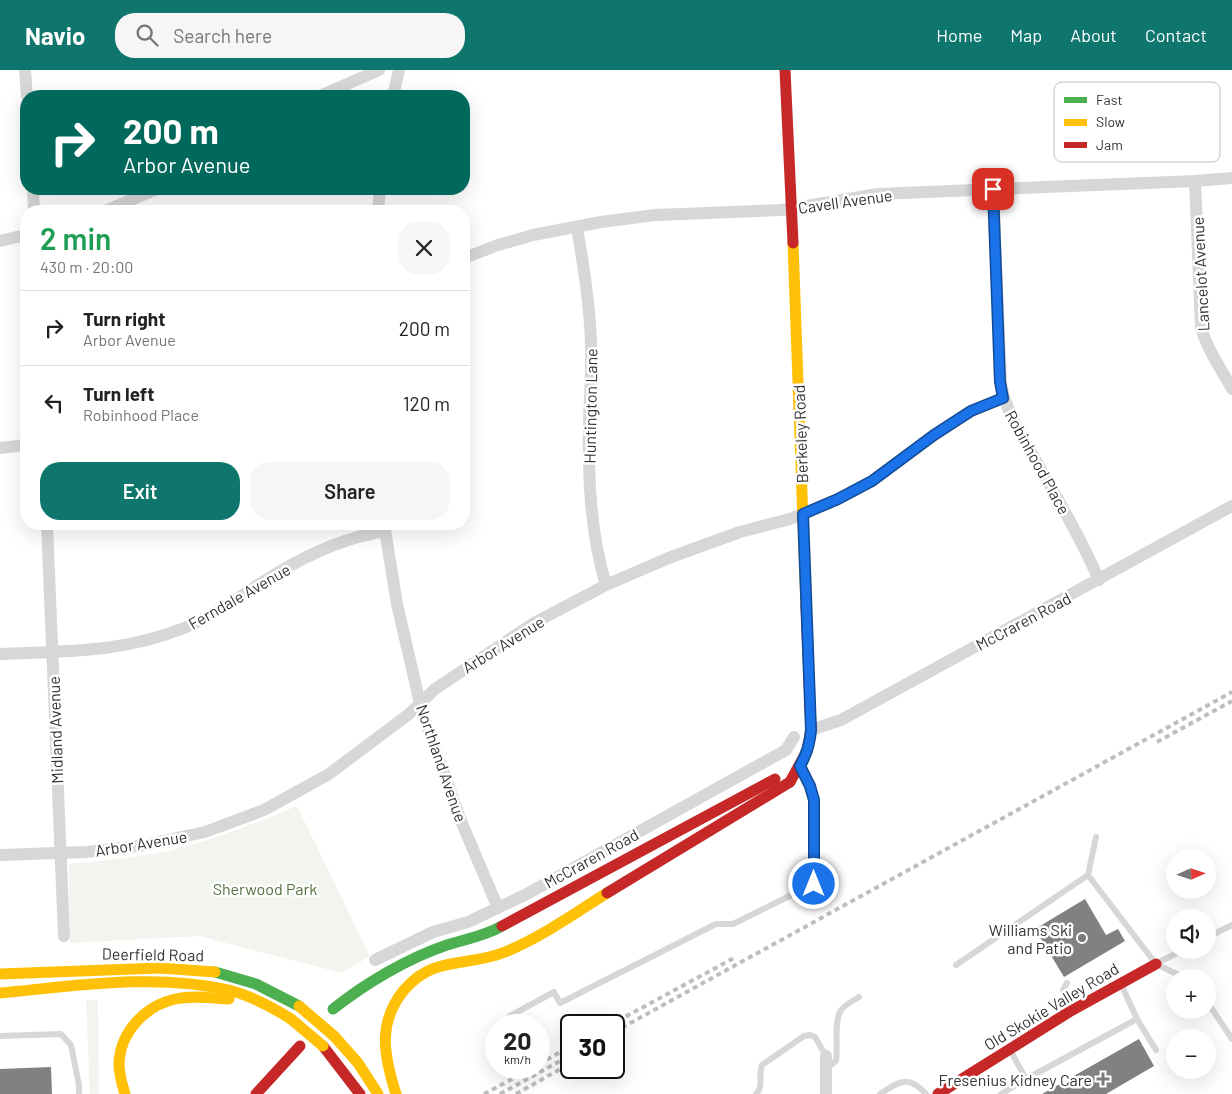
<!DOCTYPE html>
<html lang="en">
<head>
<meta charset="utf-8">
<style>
  body { margin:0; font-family:Barlow,sans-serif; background:#f6f6f6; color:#222; height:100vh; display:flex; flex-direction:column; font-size:19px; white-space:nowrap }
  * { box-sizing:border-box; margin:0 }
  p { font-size:16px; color:#767676 }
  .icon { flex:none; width:28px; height:28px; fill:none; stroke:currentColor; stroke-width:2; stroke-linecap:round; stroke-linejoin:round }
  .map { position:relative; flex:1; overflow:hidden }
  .panel { position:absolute; left:20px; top:135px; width:450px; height:325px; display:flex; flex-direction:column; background:#fff; border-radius:20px; box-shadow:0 5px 20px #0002 }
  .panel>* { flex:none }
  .top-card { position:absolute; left:20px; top:20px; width:450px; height:105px; border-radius:20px; box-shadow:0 5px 20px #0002; background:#00695c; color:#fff; overflow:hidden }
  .needle { width:32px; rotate:87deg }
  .tools { position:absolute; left:1166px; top:779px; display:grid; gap:10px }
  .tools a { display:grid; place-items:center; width:50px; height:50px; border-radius:50%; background:#fff; box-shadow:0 5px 20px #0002; font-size:25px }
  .speed { position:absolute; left:485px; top:944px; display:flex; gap:10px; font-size:25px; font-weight:700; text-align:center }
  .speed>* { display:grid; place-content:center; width:65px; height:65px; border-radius:50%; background:#fff; box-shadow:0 5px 20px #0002; line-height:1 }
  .speed small { font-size:12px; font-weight:400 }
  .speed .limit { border:2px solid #111; border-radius:8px; background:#fff; color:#111 }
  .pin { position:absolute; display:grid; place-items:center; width:42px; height:42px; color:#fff; margin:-21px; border-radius:10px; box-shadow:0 2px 8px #0006 }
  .me { position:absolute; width:55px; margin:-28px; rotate:0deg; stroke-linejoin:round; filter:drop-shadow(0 0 4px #0008) }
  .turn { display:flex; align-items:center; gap:18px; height:105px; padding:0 20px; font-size:22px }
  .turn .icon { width:65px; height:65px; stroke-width:2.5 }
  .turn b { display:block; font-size:35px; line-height:42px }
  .round { display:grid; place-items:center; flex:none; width:52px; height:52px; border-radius:20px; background:#f6f6f6 }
  .headline { display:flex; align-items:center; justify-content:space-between; height:85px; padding:0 20px }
  h1 { font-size:30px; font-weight:600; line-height:38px; color:#1e9e55 }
  .button { display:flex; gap:10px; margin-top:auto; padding:10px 20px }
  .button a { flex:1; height:58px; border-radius:20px; background:#0f766e; color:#fff; font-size:20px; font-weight:600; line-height:58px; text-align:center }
  .button a+a { background:#f6f6f6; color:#222 }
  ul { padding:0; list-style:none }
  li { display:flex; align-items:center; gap:15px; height:75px; padding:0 20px; border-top:1px solid #e0e0e0 }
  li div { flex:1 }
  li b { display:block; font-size:19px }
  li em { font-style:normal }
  header { display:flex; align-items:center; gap:30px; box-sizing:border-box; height:70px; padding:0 25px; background:#0f766e; color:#fff }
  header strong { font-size:24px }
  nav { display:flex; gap:28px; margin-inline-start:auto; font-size:18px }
  .search { width:350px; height:45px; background:#f6f6f6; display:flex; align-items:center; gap:12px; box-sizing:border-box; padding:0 18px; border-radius:20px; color:#767676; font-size:19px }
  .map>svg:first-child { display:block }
  .green { fill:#f1f5ed }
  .building { fill:#818181 }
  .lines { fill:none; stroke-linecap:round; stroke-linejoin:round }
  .lane { stroke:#d7d7d7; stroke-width:6 }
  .street { stroke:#d7d7d7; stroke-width:12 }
  .fast { stroke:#4caf50; stroke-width:11 }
  .slow { stroke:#ffc107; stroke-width:11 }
  .jam { stroke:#c62828; stroke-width:11 }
  .rail { stroke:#bebebe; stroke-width:4; stroke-dasharray:5 4; stroke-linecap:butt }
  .slow-bridge { stroke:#ffc107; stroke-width:11 }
  .route-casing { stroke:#114b97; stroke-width:12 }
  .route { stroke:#1a73e8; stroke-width:9 }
  .poi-dot { fill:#7a7a7a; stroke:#fff; stroke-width:2 }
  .labels { text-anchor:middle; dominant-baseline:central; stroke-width:5; stroke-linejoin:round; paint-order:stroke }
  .street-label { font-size:16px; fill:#333; stroke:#fff }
  .park-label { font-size:16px; fill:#56703f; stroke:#fff }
  .poi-label { font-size:16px; fill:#333; stroke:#fff; text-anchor:end }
  .key { fill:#fff; stroke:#c2c2c2; stroke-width:1 }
  .key-label { font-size:14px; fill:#333 }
</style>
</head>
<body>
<header>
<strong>Navio</strong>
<div class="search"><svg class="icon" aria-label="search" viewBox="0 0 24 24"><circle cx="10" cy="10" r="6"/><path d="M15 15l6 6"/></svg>Search here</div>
<nav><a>Home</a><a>Map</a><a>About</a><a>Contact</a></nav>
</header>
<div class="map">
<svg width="1232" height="1024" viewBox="0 0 1232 1024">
  <rect width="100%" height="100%" fill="#fff"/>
  <g class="green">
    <path d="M297,736L370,886L342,903L199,866L70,873L69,794C108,790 147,787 184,777C223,766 260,751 297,736Z"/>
    <path d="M86,930H98L99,1024H90Z"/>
  </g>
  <g class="building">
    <path d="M1085,829L1106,865L1118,859L1125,871L1064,907L1035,859Z"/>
    <path d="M1139,969L1154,996L1106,1024H1042Z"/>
    <path d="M51,997L52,1024H0V999Z"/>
  </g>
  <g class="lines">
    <g class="lane">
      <path d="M1088,805L1096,767"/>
      <path d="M1208,867L1232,855"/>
      <path d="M1157,893L1183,880"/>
      <path d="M956,895L1088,805L1156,894L1185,908"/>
      <path d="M1067,913L1063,920L1068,940"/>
      <path d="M1208,933L1232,969"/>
      <path d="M510,946L554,922L560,933L716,854H733L814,814"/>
      <path d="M1137,949L1156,980"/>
      <path d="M0,966L61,964L71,975L79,1015V1024"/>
      <path d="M1010,980L1026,1009L1137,949L1121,914"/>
      <path d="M827,998L836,991C838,978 834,953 840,942C843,935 853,931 859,927"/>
      <path d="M756,1024C764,1017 758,1005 762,995L804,966L810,965L815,967L826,986"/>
      <path d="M880,1024C899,1012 908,1004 926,1024"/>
      <path d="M1001,1024L1026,1009"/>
    </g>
    <g class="street">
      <path d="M25,0L27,26"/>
      <path d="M320,26L379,0"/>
      <path d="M393,26L399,0"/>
      <path d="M1195,111L1201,257C1207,280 1221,298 1232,319"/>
      <path d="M33,119L34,141"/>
      <path d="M993,119L1001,312C1005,343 1025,370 1040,398C1061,434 1082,471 1099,510"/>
      <path d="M105,141L157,119"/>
      <path d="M378,141L380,119"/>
      <path d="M577,158C584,197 590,236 591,275C592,301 590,326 589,352C588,406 590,462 606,515"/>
      <path d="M0,171L26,165"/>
      <path d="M464,188L498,175L533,165L601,152L655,145L782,140L878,124L1195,111L1232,108"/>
      <path d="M0,378L26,375"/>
      <path d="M47,454L64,866"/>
      <path d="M384,454L397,534L422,642L461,751L498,838"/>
      <path d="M0,584C66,581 121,583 184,558C218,544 247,521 279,502C311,483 348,467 385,461"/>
      <path d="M811,660L841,650L1232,436"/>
      <path d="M800,696L810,716L814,730V814"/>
      <path d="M0,785L86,782L139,776L205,762L264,740L329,704L409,644L435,619L534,553L606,515L671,487L740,462L790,449L838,429L872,411L934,365L971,341L1003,328"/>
      <path d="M375,890L433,862L468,852L525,825L786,680L794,667"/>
      <path d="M826,986V1024"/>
    </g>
    <g class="fast">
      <path d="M215,902L256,914L299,936"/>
      <path d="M333,939C366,913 408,888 447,875C466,869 485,866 502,856"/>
    </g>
    <g class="slow">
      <path d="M793,173L806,535"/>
      <path d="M0,904L160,898L215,902"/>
      <path d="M0,923C75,916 155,903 229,920C251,926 272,937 291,949"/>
      <path d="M334,966L358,993L378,1024"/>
      <path d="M125,1024C122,1014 119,1005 119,994C120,962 145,936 175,929C193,925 212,928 229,929"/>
      <path d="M396,1024C384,986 377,953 404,920C412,911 423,902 435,898C458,890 481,892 505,882C540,868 575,843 607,823"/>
    </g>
    <g class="jam">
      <path d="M785,0L793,173"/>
      <path d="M607,823L790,712L807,681L811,660L806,535"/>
      <path d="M502,856L775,709"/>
      <path d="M323,976L360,1024"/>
      <path d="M256,1024L300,976"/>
      <path d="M938,1024L1069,942L1156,894"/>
    </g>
    <g class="rail">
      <path d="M1157,672L1232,631"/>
      <path d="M610,955L734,888"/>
      <path d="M614,962L1232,622"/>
      <path d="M539,994L571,976"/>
      <path d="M484,1024L533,998"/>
      <path d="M500,1024L571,985"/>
      <path d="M516,1024L571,993"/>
    </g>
    <g class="slow-bridge">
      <path d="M299,936L334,966"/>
      <path d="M291,949L323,976"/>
    </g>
  </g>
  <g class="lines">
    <g class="route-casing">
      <path id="route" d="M814,814V730L810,716L800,696C807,684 810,673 811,660L803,444L838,429L872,411L934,365L971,341L1003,328L1000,312L993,119"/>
    </g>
    <use href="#route" class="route"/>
  </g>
  <g class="poi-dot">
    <circle cx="1082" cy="868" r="5"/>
    <path d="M1100.5 1001.5h5v5h5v5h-5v5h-5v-5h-5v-5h5z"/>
  </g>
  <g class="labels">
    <g class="street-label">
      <text transform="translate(845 131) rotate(-8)">Cavell Avenue</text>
      <text transform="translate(1200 204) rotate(-93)">Lancelot Avenue</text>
      <text transform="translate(590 336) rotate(-89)">Huntington Lane</text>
      <text transform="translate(800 364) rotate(-92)">Berkeley Road</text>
      <text transform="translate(1038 392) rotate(61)">Robinhood Place</text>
      <text transform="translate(239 526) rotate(-30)">Ferndale Avenue</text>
      <text transform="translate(1023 551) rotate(-28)">McCraren Road</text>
      <text transform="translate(503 574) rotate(-32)">Arbor Avenue</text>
      <text transform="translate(55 660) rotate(-92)">Midland Avenue</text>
      <text transform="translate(442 693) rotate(71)">Northland Avenue</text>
      <text transform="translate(141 773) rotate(-9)">Arbor Avenue</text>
      <text transform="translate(591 788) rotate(-29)">McCraren Road</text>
      <text transform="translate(153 884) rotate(1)">Deerfield Road</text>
      <text transform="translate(1051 936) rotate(-31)">Old Skokie Valley Road</text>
    </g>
    <g class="park-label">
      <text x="265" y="818">Sherwood Park</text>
    </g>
    <g class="poi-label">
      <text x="1072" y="859">Williams Ski<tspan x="1072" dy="18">and Patio</tspan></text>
      <text x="1092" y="1009">Fresenius Kidney Care</text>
    </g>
  </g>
  <rect x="1054" y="12" width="166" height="80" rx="8" class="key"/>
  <rect x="1064" y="27" width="23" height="6" fill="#4caf50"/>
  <rect x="1064" y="49" width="23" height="7" fill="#ffc107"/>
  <rect x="1064" y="72" width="23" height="6" fill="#c62828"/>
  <g class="key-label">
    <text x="1096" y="35">Fast</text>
    <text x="1096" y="57">Slow</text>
    <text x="1096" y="80">Jam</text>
  </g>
</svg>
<div class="tools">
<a><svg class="needle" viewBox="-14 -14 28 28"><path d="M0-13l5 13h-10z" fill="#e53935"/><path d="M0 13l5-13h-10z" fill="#767676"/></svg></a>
<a><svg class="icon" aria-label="sound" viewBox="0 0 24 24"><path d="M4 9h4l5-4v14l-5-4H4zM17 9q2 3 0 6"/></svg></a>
<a>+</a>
<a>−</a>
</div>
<div class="speed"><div>20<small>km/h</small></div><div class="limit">30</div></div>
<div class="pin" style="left:993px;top:119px;background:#d93025"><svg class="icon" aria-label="arrive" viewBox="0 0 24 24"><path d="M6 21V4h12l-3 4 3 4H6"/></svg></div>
<svg class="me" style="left:814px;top:814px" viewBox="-20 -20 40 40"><circle r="17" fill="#1a73e8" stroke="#fff" stroke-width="3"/><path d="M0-11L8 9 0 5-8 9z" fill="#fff"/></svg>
<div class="top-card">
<div class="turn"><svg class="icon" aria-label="right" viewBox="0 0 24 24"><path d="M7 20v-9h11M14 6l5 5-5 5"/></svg><div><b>200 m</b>Arbor Avenue</div></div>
</div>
<section class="panel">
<div class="headline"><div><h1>2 min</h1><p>430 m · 20:00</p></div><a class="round"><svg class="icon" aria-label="close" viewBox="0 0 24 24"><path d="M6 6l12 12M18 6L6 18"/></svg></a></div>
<ul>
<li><svg class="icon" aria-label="right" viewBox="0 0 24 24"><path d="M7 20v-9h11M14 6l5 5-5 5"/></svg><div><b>Turn right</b><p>Arbor Avenue</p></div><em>200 m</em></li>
<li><svg class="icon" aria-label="left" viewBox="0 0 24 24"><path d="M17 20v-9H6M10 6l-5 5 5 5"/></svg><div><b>Turn left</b><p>Robinhood Place</p></div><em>120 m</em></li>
</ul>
<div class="button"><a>Exit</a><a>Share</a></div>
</section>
</div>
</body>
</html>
